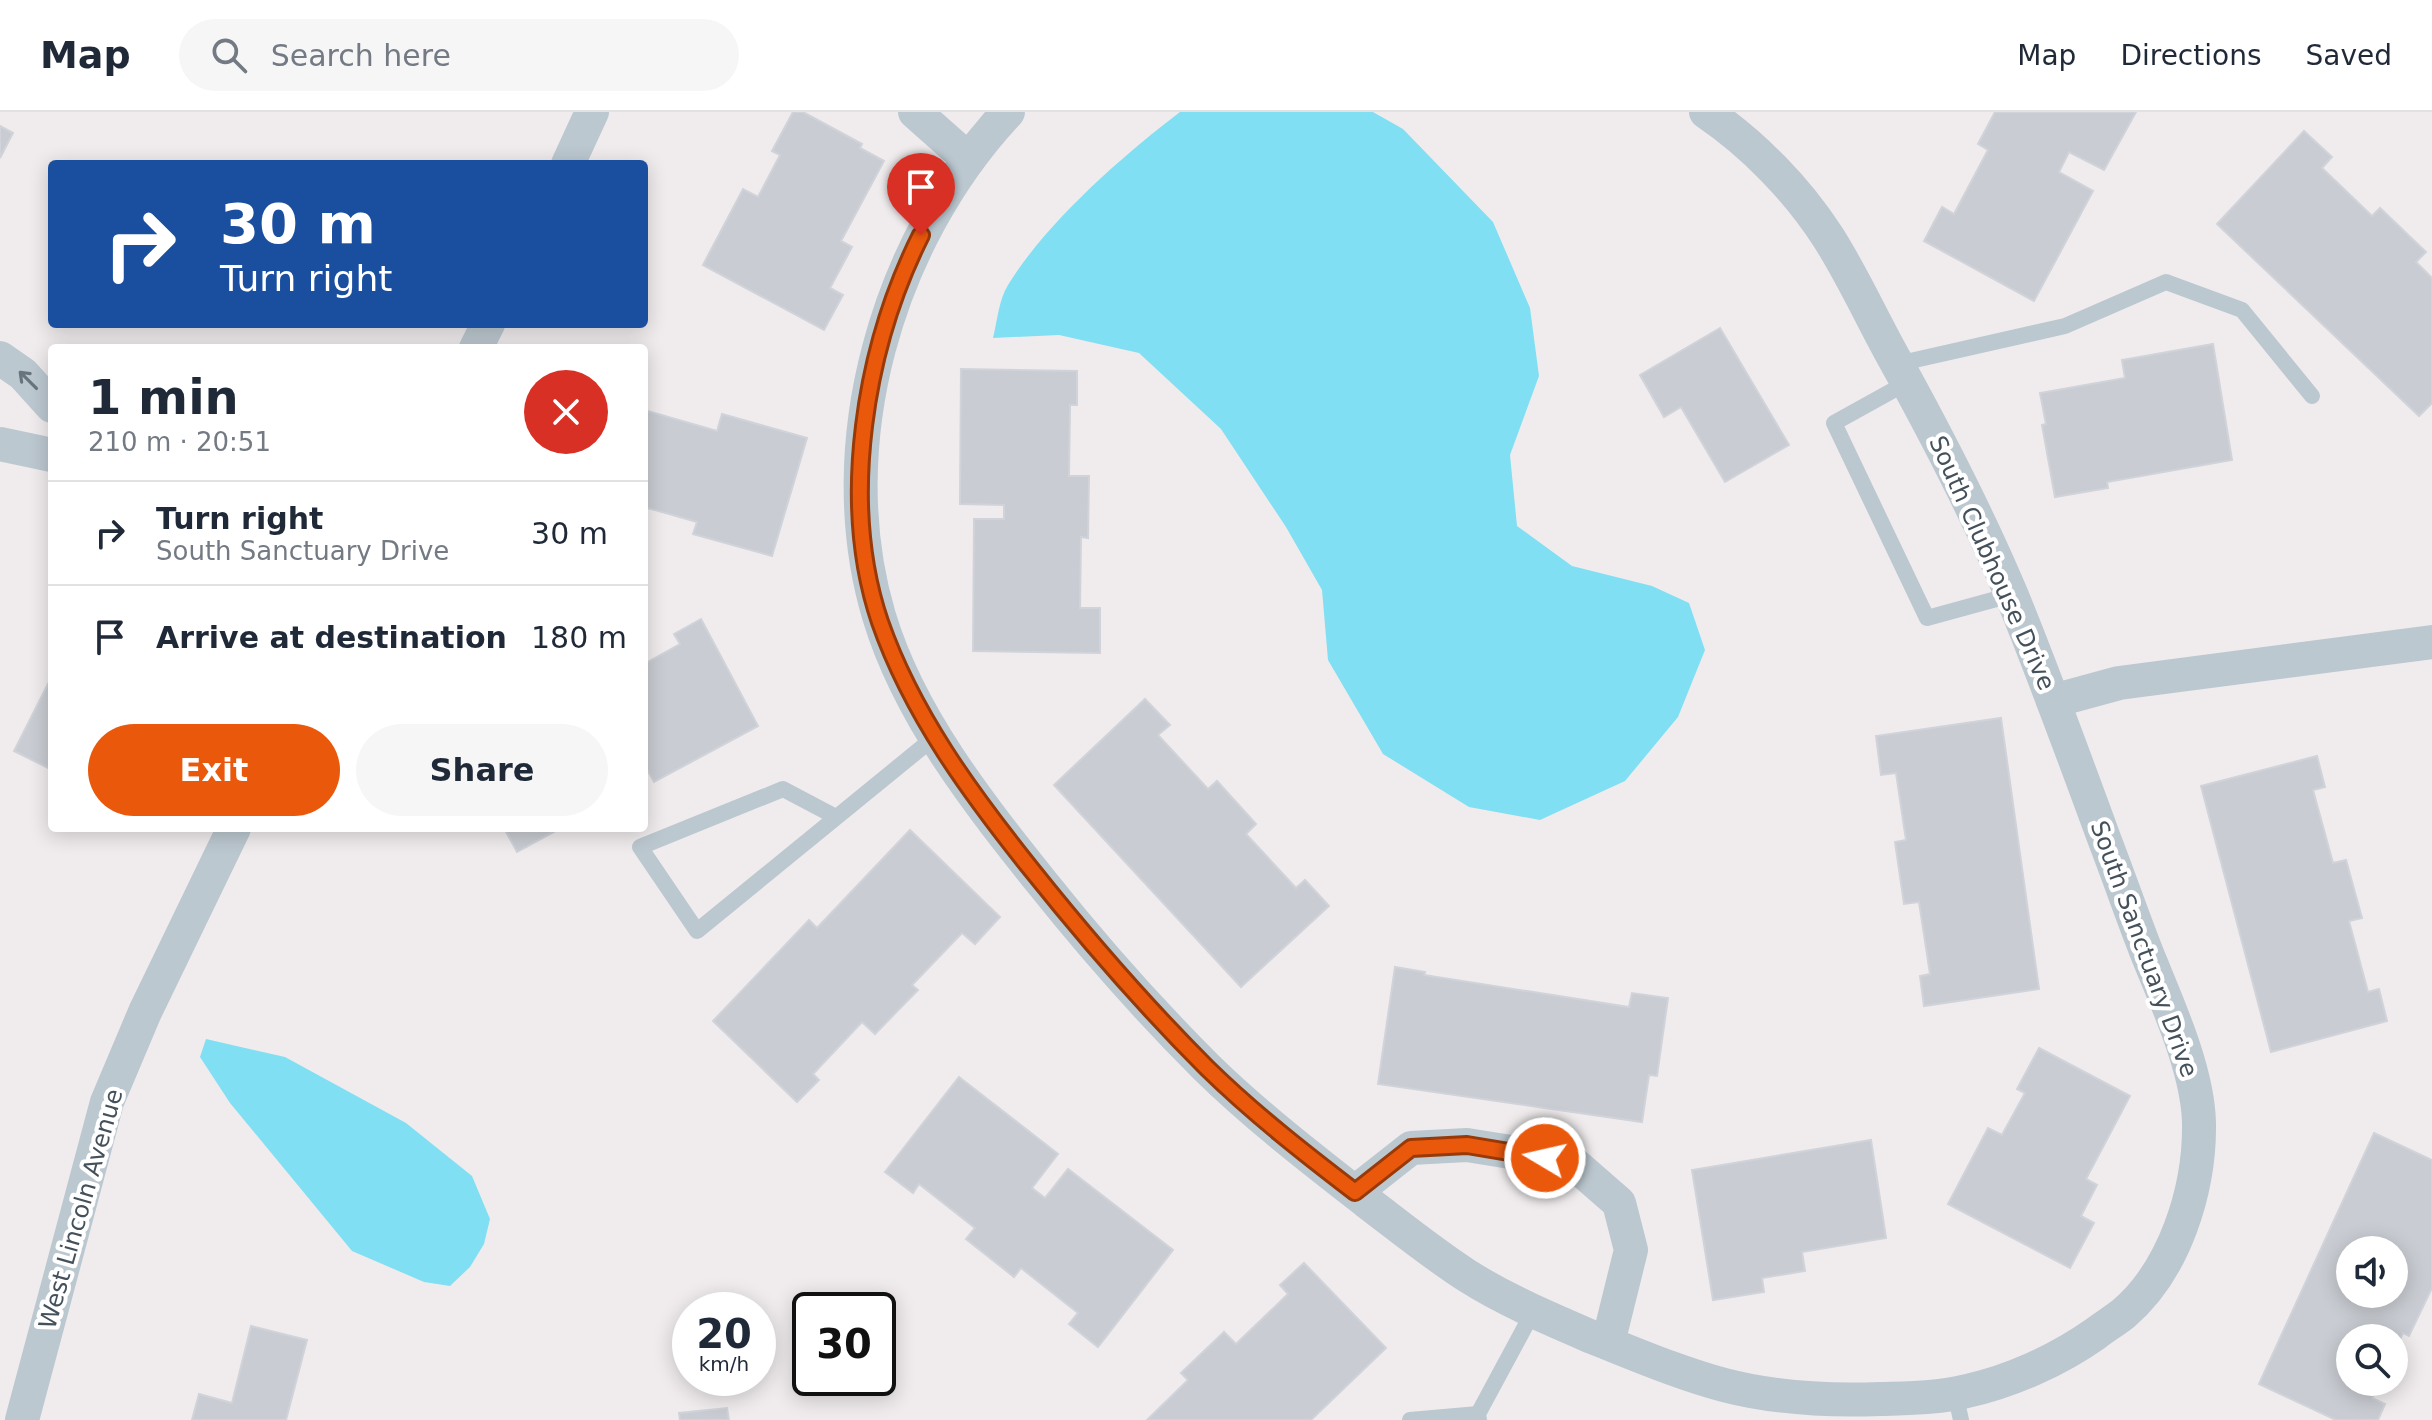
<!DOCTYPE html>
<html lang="en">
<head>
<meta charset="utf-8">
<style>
  body { margin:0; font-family:"DejaVu Sans",sans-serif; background:#f6f6f7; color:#1f2937; height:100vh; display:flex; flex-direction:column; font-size:30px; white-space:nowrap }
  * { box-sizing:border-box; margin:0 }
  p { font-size:26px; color:#747a83 }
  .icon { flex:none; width:44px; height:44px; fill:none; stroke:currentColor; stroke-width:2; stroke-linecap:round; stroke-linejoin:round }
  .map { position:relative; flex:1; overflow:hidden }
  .side { position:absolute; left:48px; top:232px; width:600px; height:488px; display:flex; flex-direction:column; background:#fff; border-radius:8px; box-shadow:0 4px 20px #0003 }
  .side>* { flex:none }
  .banner { position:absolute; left:48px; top:48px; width:600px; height:168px; border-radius:8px; box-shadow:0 4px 20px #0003; background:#1a4fa0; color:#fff; overflow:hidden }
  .fabs { position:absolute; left:2336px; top:1124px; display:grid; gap:16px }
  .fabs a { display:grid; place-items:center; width:72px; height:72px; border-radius:50%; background:#fff; box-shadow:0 4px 20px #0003; font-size:40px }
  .speed { position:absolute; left:672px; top:1180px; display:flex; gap:16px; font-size:40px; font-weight:700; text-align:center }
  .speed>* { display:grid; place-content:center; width:104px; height:104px; border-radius:50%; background:#fff; box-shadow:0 4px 20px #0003; line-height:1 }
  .speed small { font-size:20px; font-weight:400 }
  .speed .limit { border:4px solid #111; border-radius:12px; background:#fff; color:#111 }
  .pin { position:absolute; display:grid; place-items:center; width:68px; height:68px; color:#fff; margin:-82px -34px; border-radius:50% 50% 50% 0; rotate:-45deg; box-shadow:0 0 8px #0007 }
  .pin .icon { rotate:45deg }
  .me { position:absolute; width:88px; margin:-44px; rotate:279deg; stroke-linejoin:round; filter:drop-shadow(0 0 6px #0008) }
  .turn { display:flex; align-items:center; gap:28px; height:168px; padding:0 40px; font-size:36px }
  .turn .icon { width:104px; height:104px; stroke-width:2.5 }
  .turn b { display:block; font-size:56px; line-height:68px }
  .round { display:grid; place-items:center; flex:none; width:84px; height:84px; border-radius:42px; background:#f6f6f7 }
  .summary { display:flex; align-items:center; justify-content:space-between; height:136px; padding:0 40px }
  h1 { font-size:48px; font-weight:700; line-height:60px }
  .button { display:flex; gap:16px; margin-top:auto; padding:16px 40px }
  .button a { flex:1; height:92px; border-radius:48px; background:#ea580c; color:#fff; font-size:32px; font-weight:700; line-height:92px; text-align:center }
  .button a+a { background:#f6f6f7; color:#1f2937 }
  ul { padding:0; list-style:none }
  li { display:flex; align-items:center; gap:24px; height:104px; padding:0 40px; border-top:2px solid #e0e1e3 }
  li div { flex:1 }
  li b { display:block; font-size:30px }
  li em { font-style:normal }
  header { display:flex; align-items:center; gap:48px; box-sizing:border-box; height:112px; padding:0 40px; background:#fff; border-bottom:2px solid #e0e1e3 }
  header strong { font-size:38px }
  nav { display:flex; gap:44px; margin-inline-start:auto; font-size:28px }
  .search { width:560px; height:72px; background:#f6f6f7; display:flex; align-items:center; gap:20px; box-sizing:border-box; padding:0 28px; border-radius:44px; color:#747a83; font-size:30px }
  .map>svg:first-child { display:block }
  .water { fill:#80dff2 }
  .building { fill:#c9ccd2; stroke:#d0d3d9; stroke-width:2; fill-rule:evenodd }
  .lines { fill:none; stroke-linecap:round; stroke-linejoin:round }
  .service { stroke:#bcc8d0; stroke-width:16 }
  .minor { stroke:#bcc8d0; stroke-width:34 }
  .oneway { stroke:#68757e }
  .route-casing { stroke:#983908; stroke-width:20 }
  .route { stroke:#ea580c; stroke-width:14 }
  .labels { text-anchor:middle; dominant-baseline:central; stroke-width:8; stroke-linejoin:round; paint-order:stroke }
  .street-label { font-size:24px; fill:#44515b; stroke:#fff }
</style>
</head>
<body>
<header>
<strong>Map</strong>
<div class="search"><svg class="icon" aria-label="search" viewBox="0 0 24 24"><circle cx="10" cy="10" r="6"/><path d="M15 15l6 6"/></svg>Search here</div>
<nav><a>Map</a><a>Directions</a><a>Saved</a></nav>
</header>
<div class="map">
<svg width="2432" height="1308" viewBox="0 0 2432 1308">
  <rect width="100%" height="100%" fill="#f0eced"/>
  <g class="water">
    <path d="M1180,0H1373L1403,17L1493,110L1530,196L1539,264L1510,343L1517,414L1572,454L1652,474L1689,491L1705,538L1678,605L1625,669L1540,708L1469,695L1383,642L1328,548L1322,478L1286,415L1221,317L1139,241L1059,223L993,226C997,210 999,187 1008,173C1046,111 1122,44 1180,0Z"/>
    <path d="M206,927L285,945L406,1011L472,1064L490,1107L484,1132L470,1155L450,1174L424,1170L352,1139L230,991L200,945Z"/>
  </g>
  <g class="building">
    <path d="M793,0H803L862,32L860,36L884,49L841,129L852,135L830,176L843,183L824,218L703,153L743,77L758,85L780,43L772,39Z"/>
    <path d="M1995,0H2136L2104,58L2069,40L2059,60L2093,79L2034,189L1924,129L1942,95L1954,102L1988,38L1978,32Z"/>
    <path d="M0,14L13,21L0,46Z"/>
    <path d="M2304,19L2332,45L2322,56L2372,104L2380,96L2426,140L2416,150L2432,166V291L2419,304L2217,112Z"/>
    <path d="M1720,216L1789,333L1725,370L1681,295L1664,305L1640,263Z"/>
    <path d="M2213,232L2232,348L2107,370L2108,376L2055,385L2042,313L2046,312L2040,281L2125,266L2122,248Z"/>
    <path d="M961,257L1077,259V293H1070L1069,364H1089L1088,426L1081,425L1080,496H1100V541L973,539L974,407H1004V393L960,392Z"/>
    <path d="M644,298L717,319L722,302L807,326L772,444L693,422L697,410L648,396L644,406Z"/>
    <path d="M701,507L758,614L654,670L644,652V552L680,532L674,522Z"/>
    <path d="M52,564V658L14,639Z"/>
    <path d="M1145,587L1170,613L1158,623L1208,677L1217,669L1256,712L1246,722L1296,776L1305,768L1329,794L1241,875L1054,673Z"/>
    <path d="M2001,606L2039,877L1924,894L1920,864L1930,862L1919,790L1904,792L1895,730L1906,728L1896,661L1881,663L1876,624Z"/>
    <path d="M2317,644L2325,675L2313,678L2333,751L2346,748L2362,806L2349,809L2368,880L2379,877L2387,909L2271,940L2201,674Z"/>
    <path d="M504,716H561L517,740Z"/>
    <path d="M910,718L1000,805L975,832L962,821L912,873L918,878L875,922L862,910L813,962L819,968L797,990L713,909L809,808L817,816Z"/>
    <path d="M1395,855L1425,860L1424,863L1629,895L1632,881L1668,886L1657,964L1649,963L1642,1010L1378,972Z"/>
    <path d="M2039,936L2130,984L2086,1067L2097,1073L2081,1104L2094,1111L2070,1156L1948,1092L1988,1016L2002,1023L2025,981L2017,977Z"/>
    <path d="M959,965L1058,1042L1032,1076L1045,1086L1068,1057L1173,1138L1098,1235L1069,1212L1078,1201L1021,1156L1014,1165L966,1127L975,1116L919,1072L913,1081L885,1060Z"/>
    <path d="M2374,1021L2432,1048V1176L2409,1224L2403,1221L2394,1240V1226H2350V1270H2380L2372,1286L2385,1292L2378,1308H2336L2259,1272ZM2350,1138H2394V1182H2350Z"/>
    <path d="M1871,1028L1886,1126L1802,1140L1805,1159L1762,1166L1764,1180L1713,1188L1692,1058Z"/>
    <path d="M1304,1151L1386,1236L1311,1308H1147L1188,1268L1181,1261L1224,1220L1236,1232L1288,1182L1280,1173Z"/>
    <path d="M251,1214L307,1228L286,1308H192L199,1282L232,1291Z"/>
    <path d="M727,1296L729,1308H680L679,1301Z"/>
  </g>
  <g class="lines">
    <g class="service">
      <path d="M1897,252L2065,214L2166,170L2242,198L2312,284"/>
      <path d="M1908,270L1834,311L1927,506L2011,483"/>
      <path d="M836,705L783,677L640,735L697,819L936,624"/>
      <path d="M1955,1281L1961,1308"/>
      <path d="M1410,1308L1478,1302"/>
      <path d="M1479,1308L1478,1302L1534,1198"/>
    </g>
    <g class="minor">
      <path d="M915,0L968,47"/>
      <path d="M1008,0C887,129 828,333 879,504C909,604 979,692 1043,772C1094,836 1148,897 1206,955C1256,1004 1312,1047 1367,1090C1400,1115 1432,1141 1466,1163C1505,1188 1550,1207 1592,1225C1635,1242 1679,1261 1724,1273C1774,1286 1828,1289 1880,1287C1909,1286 1939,1286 1967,1279C2012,1269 2058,1248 2095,1222C2104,1215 2114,1209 2123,1202C2175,1158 2200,1077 2199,1011C2198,959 2168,893 2148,844C2133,806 2120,768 2105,729C2075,647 2045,565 2012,484C1978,403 1937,324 1895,248C1872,207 1853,164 1828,125C1797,77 1753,32 1706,0"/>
      <path d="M568,52L592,0"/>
      <path d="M476,236L488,212"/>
      <path d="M0,246L23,262L52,294"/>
      <path d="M0,332L52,343"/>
      <path d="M2053,589L2119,571L2432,530"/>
      <path d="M1355,1080L1411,1036L1467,1033L1572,1050L1619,1091L1631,1138L1608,1231"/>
      <path d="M22,1308L107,990L145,900L234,716"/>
    </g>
  </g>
  <defs><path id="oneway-shaft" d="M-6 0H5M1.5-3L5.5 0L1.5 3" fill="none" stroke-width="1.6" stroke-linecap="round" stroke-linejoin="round" transform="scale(2)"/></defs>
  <use class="oneway" href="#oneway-shaft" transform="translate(28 268) rotate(-135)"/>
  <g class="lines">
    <g class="route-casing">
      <path id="route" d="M921,123C865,235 839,389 880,510C912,602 971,682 1031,757C1086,826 1144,893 1207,956C1253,1001 1304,1041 1355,1080L1411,1036L1467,1033L1545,1046"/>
    </g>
    <use href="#route" class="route"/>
  </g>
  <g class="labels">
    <g class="street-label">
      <text transform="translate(1992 451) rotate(66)">South Clubhouse Drive</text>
      <text transform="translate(2144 837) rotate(70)">South Sanctuary Drive</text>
      <text transform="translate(81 1097) rotate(-74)">West Lincoln Avenue</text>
    </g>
  </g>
</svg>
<div class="fabs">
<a><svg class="icon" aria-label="sound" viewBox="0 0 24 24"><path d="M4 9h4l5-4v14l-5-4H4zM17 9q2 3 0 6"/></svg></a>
<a><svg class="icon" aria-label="search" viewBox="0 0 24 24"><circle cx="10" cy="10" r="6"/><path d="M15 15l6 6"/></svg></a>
</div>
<div class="speed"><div>20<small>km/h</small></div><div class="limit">30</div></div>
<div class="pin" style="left:921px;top:123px;background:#d93025"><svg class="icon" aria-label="arrive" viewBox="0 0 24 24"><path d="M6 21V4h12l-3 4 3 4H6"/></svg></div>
<svg class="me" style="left:1545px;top:1046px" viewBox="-20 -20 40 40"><circle r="17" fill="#ea580c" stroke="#fff" stroke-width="3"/><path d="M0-11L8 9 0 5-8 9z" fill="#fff"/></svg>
<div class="banner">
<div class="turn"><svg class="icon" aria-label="right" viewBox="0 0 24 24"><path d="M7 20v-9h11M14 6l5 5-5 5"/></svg><div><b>30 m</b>Turn right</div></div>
</div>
<section class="side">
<div class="summary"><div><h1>1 min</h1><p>210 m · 20:51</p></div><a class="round" style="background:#d93025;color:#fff"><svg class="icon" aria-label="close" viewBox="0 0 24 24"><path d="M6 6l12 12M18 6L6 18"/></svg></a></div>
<ul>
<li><svg class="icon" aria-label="right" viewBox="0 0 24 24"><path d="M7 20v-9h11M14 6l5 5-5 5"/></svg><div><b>Turn right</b><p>South Sanctuary Drive</p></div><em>30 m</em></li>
<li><svg class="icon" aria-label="arrive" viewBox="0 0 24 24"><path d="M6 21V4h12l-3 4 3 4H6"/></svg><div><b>Arrive at destination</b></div><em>180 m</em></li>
</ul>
<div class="button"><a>Exit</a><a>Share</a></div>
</section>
</div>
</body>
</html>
